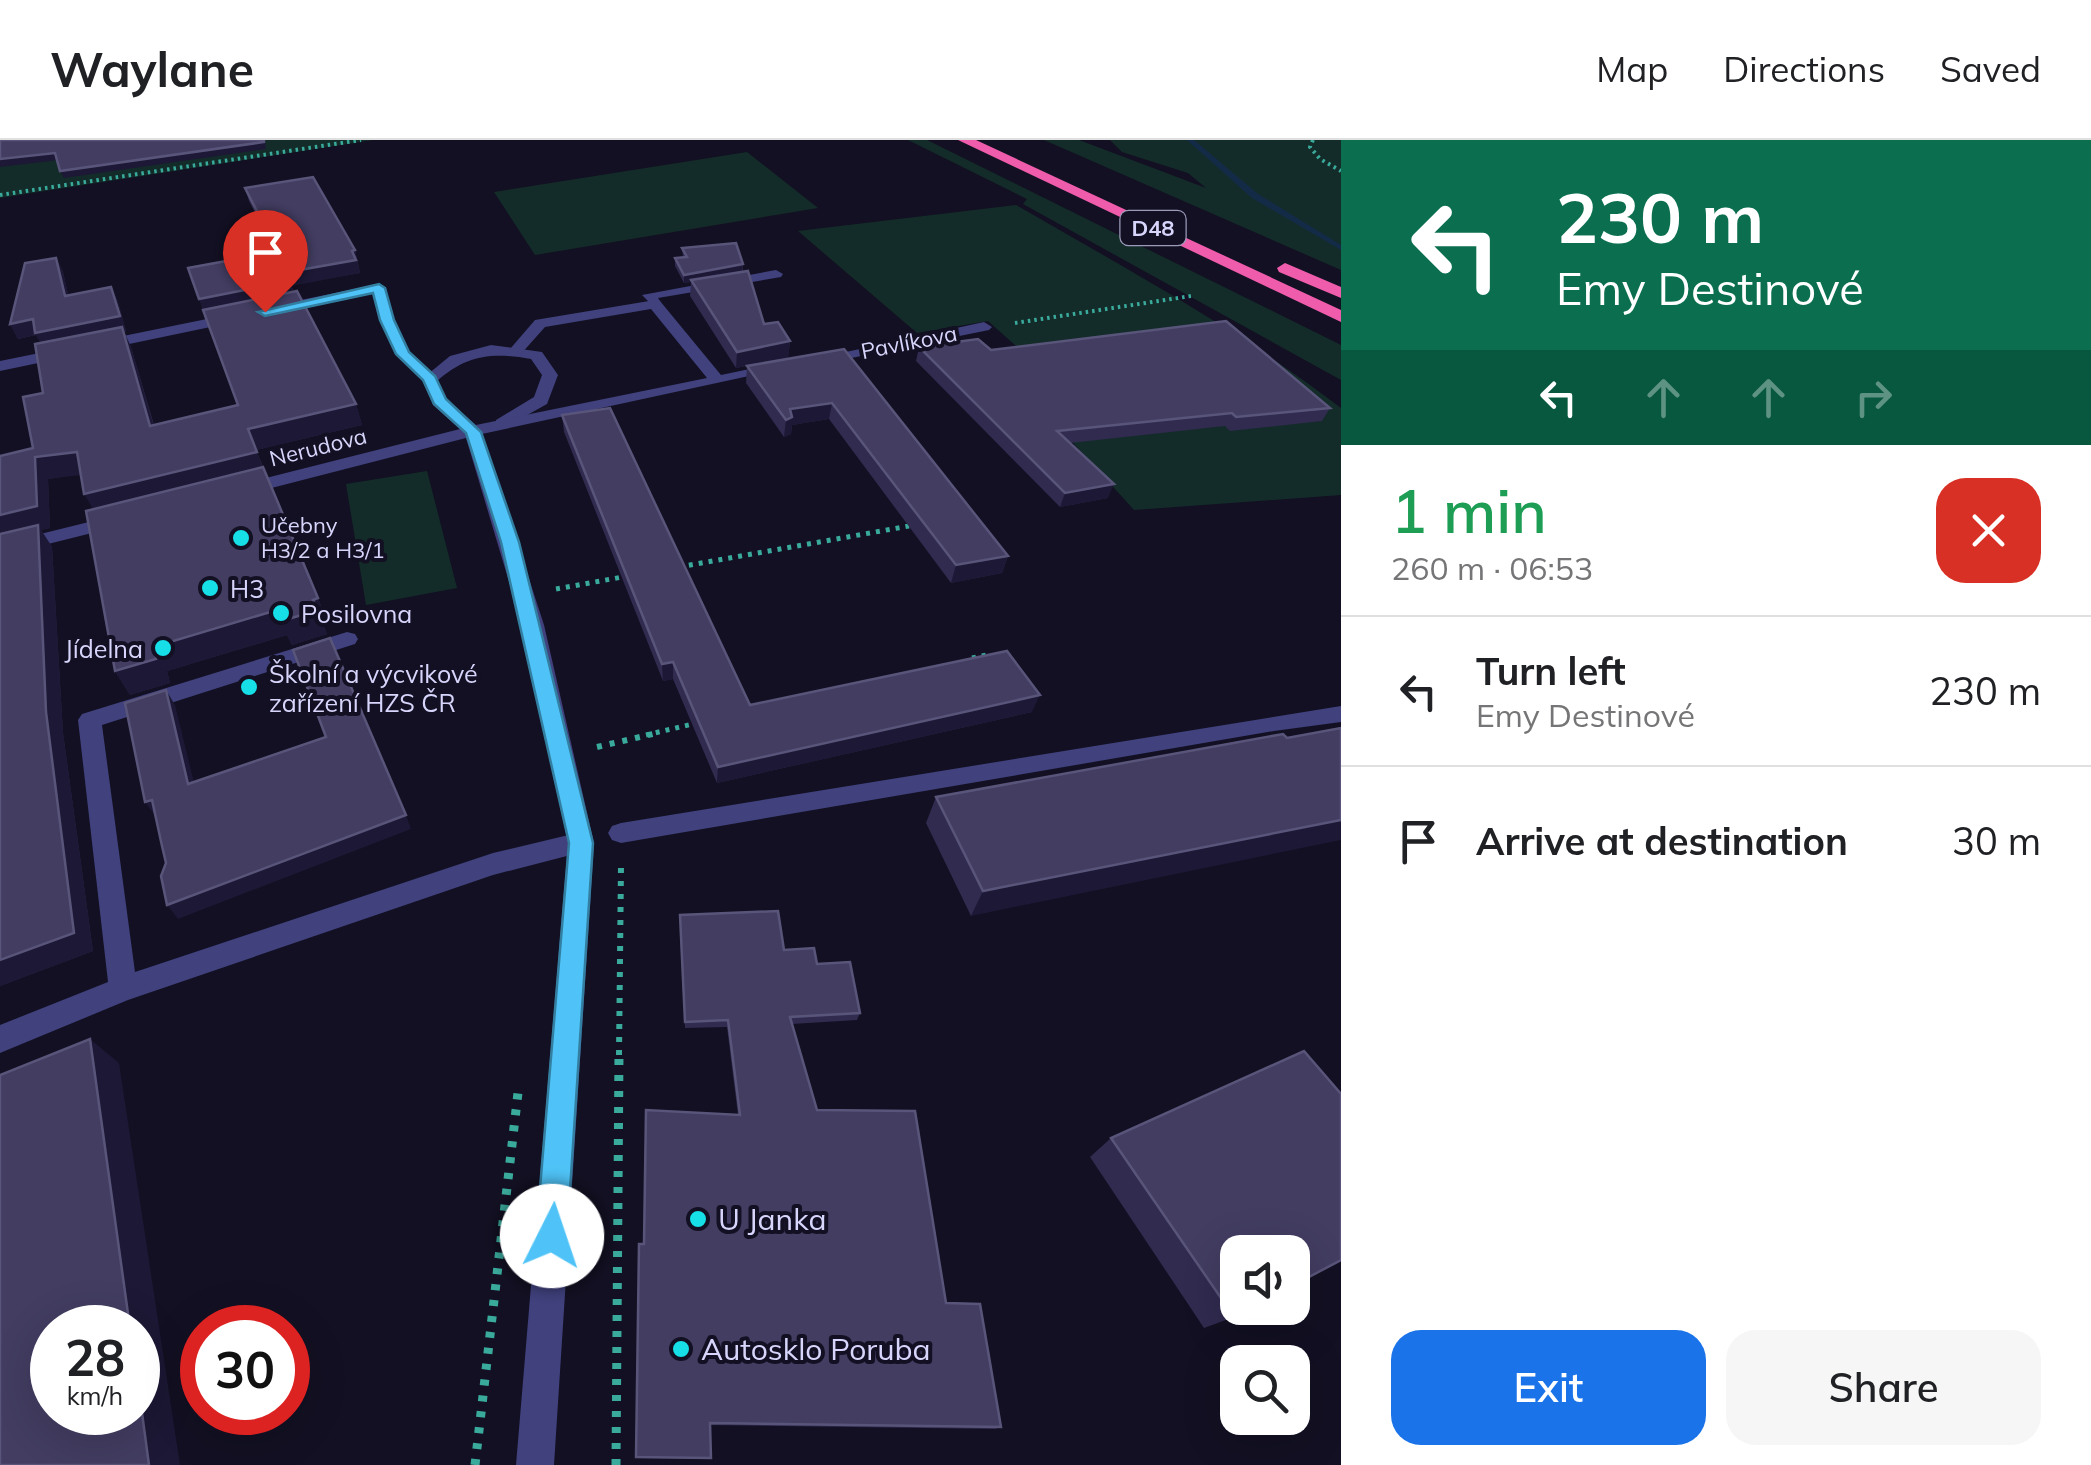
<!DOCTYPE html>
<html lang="en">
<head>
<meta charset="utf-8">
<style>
  body { margin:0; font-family:Mulish,sans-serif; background:#f6f6f6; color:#202124; height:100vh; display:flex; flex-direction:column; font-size:38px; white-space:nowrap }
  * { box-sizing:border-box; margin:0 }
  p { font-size:32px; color:#757577 }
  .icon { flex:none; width:55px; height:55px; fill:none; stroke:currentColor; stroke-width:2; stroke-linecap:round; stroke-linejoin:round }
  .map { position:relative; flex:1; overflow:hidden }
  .details { display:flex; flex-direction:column; background:#fff; width:750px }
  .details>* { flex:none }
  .guide { background:#0b6e4f; color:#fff; overflow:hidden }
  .buttons { position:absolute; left:1220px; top:1095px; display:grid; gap:20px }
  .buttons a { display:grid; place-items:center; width:90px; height:90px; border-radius:20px; background:#fff; box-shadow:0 10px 40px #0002; font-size:50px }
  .speed { position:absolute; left:30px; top:1165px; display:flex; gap:20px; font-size:50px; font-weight:700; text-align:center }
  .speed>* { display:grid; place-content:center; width:130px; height:130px; border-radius:50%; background:#fff; box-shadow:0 10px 40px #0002; line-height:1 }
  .speed small { font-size:25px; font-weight:400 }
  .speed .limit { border:15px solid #d22; background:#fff; color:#111 }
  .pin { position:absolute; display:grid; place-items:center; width:85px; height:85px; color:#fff; margin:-102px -42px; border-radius:50% 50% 50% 0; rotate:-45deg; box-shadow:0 0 10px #0007 }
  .pin .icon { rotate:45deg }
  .me { position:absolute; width:110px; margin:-55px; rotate:4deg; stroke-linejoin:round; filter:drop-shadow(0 0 8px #0008) }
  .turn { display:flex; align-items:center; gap:35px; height:210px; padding:0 50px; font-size:45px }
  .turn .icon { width:130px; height:130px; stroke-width:2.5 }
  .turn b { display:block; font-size:70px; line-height:85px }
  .lanes { display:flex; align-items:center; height:95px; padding:0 50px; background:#0003; justify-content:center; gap:50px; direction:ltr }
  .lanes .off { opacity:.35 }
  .round { display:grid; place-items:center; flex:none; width:105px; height:105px; border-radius:30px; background:#f6f6f6 }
  .summary { display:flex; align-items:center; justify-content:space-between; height:170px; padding:0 50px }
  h1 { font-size:60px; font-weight:600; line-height:75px; color:#1e9e55 }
  .action { display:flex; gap:20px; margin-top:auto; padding:20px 50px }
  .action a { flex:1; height:115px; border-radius:30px; background:#1a73e8; color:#fff; font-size:40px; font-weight:600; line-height:115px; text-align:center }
  .action a+a { background:#f6f6f6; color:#202124 }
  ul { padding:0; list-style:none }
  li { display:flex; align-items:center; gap:30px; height:150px; padding:0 50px; border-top:2px solid #e0e0e0 }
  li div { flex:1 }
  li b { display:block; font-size:38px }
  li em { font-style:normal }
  header { display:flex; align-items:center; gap:60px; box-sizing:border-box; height:140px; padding:0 50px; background:#fff; border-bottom:2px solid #e0e0e0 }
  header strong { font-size:48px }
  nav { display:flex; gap:55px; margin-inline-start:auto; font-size:35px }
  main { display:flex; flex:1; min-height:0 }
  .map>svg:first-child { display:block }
  .green { fill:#142c29 }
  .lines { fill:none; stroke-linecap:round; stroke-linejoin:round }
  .stream { fill:#142b48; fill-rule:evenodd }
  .path-far3 { stroke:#3aaa9c; stroke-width:4; stroke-dasharray:2.5 4; stroke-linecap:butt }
  .path-far2 { stroke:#3aaa9c; stroke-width:5; stroke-dasharray:4 6; stroke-linecap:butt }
  .path-far1 { stroke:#3aaa9c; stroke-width:6; stroke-dasharray:5 8; stroke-linecap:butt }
  .path { stroke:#3aaa9c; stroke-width:9; stroke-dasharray:6 10; stroke-linecap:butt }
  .lane { fill:#40417d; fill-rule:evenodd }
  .street { fill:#40417d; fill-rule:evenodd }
  .highway { fill:#f05cac; fill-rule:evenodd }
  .wall { fill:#302b4f }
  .shaded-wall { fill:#1c1835 }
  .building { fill:#423d61; stroke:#59557a; stroke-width:2.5 }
  .route { fill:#4fc3f7; stroke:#337fa1; stroke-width:2.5 }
  .poi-dot { fill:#16dfe7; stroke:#121022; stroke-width:4 }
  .labels { text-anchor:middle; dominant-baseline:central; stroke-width:8; stroke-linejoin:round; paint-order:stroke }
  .shield { fill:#121022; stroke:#9c9aba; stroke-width:2.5 }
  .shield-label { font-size:22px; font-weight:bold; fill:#d7d5fb }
  .far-street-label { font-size:22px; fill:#d7d5fb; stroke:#121022 }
  .far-poi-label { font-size:22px; fill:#d7d5fb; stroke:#121022; text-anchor:start }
  .poi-label { font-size:25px; fill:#d7d5fb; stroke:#121022; text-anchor:start }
  .near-poi-label { font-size:30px; fill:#d7d5fb; stroke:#121022; text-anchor:start }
</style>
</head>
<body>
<header>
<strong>Waylane</strong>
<nav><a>Map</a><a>Directions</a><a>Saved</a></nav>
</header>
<main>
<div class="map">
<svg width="1341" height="1325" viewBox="0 0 1341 1325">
  <rect width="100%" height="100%" fill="#121022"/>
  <g class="green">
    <path d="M0,0H373L0,58Z"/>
    <path d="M908,0H927L1341,205V240L1023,64L1027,59Z"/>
    <path d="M1044,0H1079L1206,48L1188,33L1122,12L1110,0H1341V130Z"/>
    <path d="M747,12L818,68L535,115L494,52Z"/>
    <path d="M1016,65C1127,129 1239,190 1341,268V355L1134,370L1036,262L1068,252L988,181L917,193L798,91Z"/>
    <path d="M427,331L457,448L366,465L346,344Z"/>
  </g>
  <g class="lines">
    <path class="stream" d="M1187,0H1194L1258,54L1341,105V110L1252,58Z"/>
    <g class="path-far3">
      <path d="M1313,0L1310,7L1320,19L1341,31"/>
      <path d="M0,55L361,0"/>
      <path d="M1015,183L1191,156"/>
    </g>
    <g class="path-far2">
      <path d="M679,427L909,386"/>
      <path d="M556,449L628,436"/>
      <path d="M972,518L987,515"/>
      <path d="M646,595L697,583"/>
    </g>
    <g class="path-far1">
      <path d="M597,607L657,593"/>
      <path d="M619,915L621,726"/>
    </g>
    <g class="path">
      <path d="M475,1325L519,944"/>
      <path d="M616,1325L619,913"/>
    </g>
    <g class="lane">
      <path d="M776,130L783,134L781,137L658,158L662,164L655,168L642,155Z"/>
      <path d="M491,205L542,212L558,235L547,264L502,289L496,288V280L534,257L542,235L531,219C491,212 466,215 436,242L422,239L450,216Z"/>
      <path d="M347,492L355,494L358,499L355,504L102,585L135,832L493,713L581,692L590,696L594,703L590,710L493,735L128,860L0,913V885L108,842L78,580L82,574Z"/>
      <path d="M1341,566V582L1274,591L621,703L612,700L608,693L612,686L621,683Z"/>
    </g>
    <g class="street">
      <path d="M379,144L386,148L394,180L410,212L436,236L446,259L476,285L707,238L651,169L545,187L520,215H510V209L535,180L655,160L660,161L721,235L778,223L786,228L482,294L544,485L594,703L554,1325H516L568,703L522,485L466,298L237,357L228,351L230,347L460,289L433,265L423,241L395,214L380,180L373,153L0,231V221Z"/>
      <path d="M984,182L992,187L989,190L817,225L809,220Z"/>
      <path d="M121,374L128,376V384L0,416V404Z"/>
    </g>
    <g class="highway">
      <path d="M958,0H976L1341,170V182Z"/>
      <path d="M1285,123L1341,147V158L1279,132L1277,128Z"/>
    </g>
  </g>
  <g class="wall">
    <path d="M245,48L355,110L358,123L360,133L291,145L294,152L356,264L362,285L256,310L318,458L327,482L323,484L327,494L292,505L287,495L167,531L170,543L130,555L115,531L93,369L81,334L48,339L50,388L41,390L52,407L63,593L93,811L0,846L33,308L43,253L41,203L36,195L18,199L10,184L56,118L63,132L68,155L111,147L118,162L126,191L124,192L131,207L154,285L238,265L188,128L278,118L249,61Z"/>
    <path d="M682,108L743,124V132L764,184L790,201L788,218L753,225L844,209L1008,416L1002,433L951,443L829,279L792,285L791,294L784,297L746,243L747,226L736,228L690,156L691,142L684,143L675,126V118L683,117Z"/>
    <path d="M919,207L991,210L1330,268L1322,281L1230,291L1225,286L1070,303L1108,358L1060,367L916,221Z"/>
    <path d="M562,275L750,565L1032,572L717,643L673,539L663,541L564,292Z"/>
    <path d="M1283,594L971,776L926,683L936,657Z"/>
    <path d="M680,775L784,810L817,824L860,873L857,880L792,884L817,970L946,1163L1001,1287L995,1289L710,1285V1319L637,1318L644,1104L738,975L727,887L685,888Z"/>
    <path d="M1111,998L1234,1177L1204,1188L1090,1017Z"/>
  </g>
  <g class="shaded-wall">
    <path d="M265,0L266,9L64,38L60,31Z"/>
    <path d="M55,13L59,20L0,27V19Z"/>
    <path d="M355,110L360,133L292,146L288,132Z"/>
    <path d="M56,118L63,132L72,171L65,156Z"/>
    <path d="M743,124L742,132L684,143V135Z"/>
    <path d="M290,141L295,157L206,175L199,159Z"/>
    <path d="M111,147L118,162L126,191L124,192L131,207L160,308L43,208L36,195L18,199L10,184Z"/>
    <path d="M790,201L788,218L736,228L737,212Z"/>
    <path d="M832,263L829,279L792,285L791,294L784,297L786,280L790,269Z"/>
    <path d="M356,264L362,285L256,310L248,289Z"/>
    <path d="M77,312L89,334L48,339L50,388L41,390L52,407L63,593L93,811L0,846V375L35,317Z"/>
    <path d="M257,312L265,334L97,376L84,354Z"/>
    <path d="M1114,344L1108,358L1060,367L1065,353Z"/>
    <path d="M1008,416L1002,433L951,443L956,425Z"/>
    <path d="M318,458L327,482L323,484L327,494L292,505L287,495L167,531L170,543L130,555L115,531L153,507Z"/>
    <path d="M673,522V539L663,541L662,524Z"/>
    <path d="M166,550L175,565L198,659L188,644Z"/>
    <path d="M1040,555L1032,572L717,643L718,627Z"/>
    <path d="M152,660L156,677L145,662Z"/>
    <path d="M406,675L411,689L178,779L167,765Z"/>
    <path d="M1341,680V700L971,776L983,751Z"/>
    <path d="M90,899L119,923L180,1325H149L138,1243V1188H130Z"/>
  </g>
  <g class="building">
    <path d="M0,0H264V2L60,31L55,13L0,19Z"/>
    <path d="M313,37L355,110L352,111L356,120L288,132L245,48Z"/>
    <path d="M736,103L743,124L684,135L675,118L687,117L682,108Z"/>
    <path d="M275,112L290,141L199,159L188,128Z"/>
    <path d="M56,118L65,156L111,147L120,176L35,193L33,179L10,184L25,123Z"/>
    <path d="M748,131L764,184L778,182L790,201L737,212L691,140Z"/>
    <path d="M297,151L356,264L248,289L257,312L84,354L77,312L35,317L37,366L0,375V316L33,308L23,257L43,253L35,204L122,187L150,286L238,265L203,170Z"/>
    <path d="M1226,181L1330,268L1236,277L1232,273L1057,291L1114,344L1065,353L919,207L978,199L991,210Z"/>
    <path d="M844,209L1008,416L956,425L832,263L790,269L792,277L786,280L747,226Z"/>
    <path d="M610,268L750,565L1007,511L1040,555L718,627L673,522L662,524L562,275Z"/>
    <path d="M263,327L318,458L313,460L318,470L282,481L277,470L153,507L156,519L115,531L86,371Z"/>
    <path d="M38,385L46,572L74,793L0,820V394Z"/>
    <path d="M330,498L406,675L167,765L161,736L166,723L162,706L152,660L145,662L125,563L166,550L188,644L326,597L293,510Z"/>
    <path d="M1341,588V680L983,751L936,657L1283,594L1287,598Z"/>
    <path d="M778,771L784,810L814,808L817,824L850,822L860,873L790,877L817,970L915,971L946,1163L980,1164L1001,1287L710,1283L711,1318L636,1317L639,1104H644L646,970L740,975L728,880L685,882L680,775Z"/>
    <path d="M90,899L130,1188H52V1272H138V1243L149,1325H0V935Z"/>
    <path d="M1304,911L1341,954V1120L1292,1146V1112H1238V1168H1252L1234,1177L1111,998Z"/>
  </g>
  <path class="route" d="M379,144L385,148L394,180L409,212L435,236L446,259L481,292L519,402L593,703L567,1096L563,1107L552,1112L541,1107L536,1096L569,703L501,402L466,293L434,264L423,240L396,214L380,180L373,153L265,176L258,172Z"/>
  <g class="poi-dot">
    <circle cx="241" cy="398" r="10"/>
    <circle cx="210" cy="448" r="10"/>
    <circle cx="281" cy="473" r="10"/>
    <circle cx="163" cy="508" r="10"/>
    <circle cx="249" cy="547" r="10"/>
    <circle cx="698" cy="1079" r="10"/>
    <circle cx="681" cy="1209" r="10"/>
  </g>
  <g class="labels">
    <rect class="shield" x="1120.5" y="71" width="65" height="34" rx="8"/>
    <g class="shield-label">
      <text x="1153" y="88">D48</text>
    </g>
    <g class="far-street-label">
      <text transform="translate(909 202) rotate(-11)">Pavlíkova</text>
      <text transform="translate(318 307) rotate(-14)">Nerudova</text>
    </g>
    <g class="far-poi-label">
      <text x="261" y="385">Učebny<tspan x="261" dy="25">H3/2 a H3/1</tspan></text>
    </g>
    <g class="poi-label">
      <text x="230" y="448">H3</text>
      <text x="301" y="473">Posilovna</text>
      <text x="143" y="508" text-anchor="end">Jídelna</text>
      <text x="269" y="533">Školní a výcvikové<tspan x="269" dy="29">zařízení HZS ČR</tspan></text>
    </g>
    <g class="near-poi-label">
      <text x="718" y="1079">U Janka</text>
      <text x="701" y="1209">Autosklo Poruba</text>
    </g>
  </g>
</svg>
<div class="buttons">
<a><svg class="icon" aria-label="sound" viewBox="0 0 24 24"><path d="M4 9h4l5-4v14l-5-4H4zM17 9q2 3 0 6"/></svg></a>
<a><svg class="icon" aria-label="search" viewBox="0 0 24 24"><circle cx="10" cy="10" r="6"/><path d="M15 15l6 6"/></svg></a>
</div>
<div class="speed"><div>28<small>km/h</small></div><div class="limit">30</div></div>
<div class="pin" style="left:265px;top:172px;background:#d93025"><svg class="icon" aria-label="arrive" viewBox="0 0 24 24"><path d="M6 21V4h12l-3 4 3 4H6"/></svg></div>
<svg class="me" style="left:552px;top:1096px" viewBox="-20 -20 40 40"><circle r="19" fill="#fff"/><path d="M0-13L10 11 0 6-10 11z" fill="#4fc3f7"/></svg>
</div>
<section class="details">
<div class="guide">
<div class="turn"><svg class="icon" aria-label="left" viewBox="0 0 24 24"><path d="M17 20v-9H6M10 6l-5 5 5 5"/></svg><div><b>230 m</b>Emy Destinové</div></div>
<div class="lanes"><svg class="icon" aria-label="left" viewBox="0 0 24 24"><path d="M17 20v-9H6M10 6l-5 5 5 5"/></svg><svg class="icon off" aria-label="ahead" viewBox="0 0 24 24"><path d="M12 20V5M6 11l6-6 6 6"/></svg><svg class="icon off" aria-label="ahead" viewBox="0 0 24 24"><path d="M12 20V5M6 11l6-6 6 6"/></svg><svg class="icon off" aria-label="right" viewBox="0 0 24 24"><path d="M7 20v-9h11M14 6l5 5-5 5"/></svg></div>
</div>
<div class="summary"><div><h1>1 min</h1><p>260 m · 06:53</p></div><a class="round" style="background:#d93025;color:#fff"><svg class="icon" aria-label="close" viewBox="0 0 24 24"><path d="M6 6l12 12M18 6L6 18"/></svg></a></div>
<ul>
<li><svg class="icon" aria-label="left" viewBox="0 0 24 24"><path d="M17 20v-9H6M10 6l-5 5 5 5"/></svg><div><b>Turn left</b><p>Emy Destinové</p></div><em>230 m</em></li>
<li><svg class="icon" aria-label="arrive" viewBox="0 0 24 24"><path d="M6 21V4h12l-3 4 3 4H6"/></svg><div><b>Arrive at destination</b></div><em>30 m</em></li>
</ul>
<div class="action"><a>Exit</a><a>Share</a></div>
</section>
</main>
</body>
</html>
